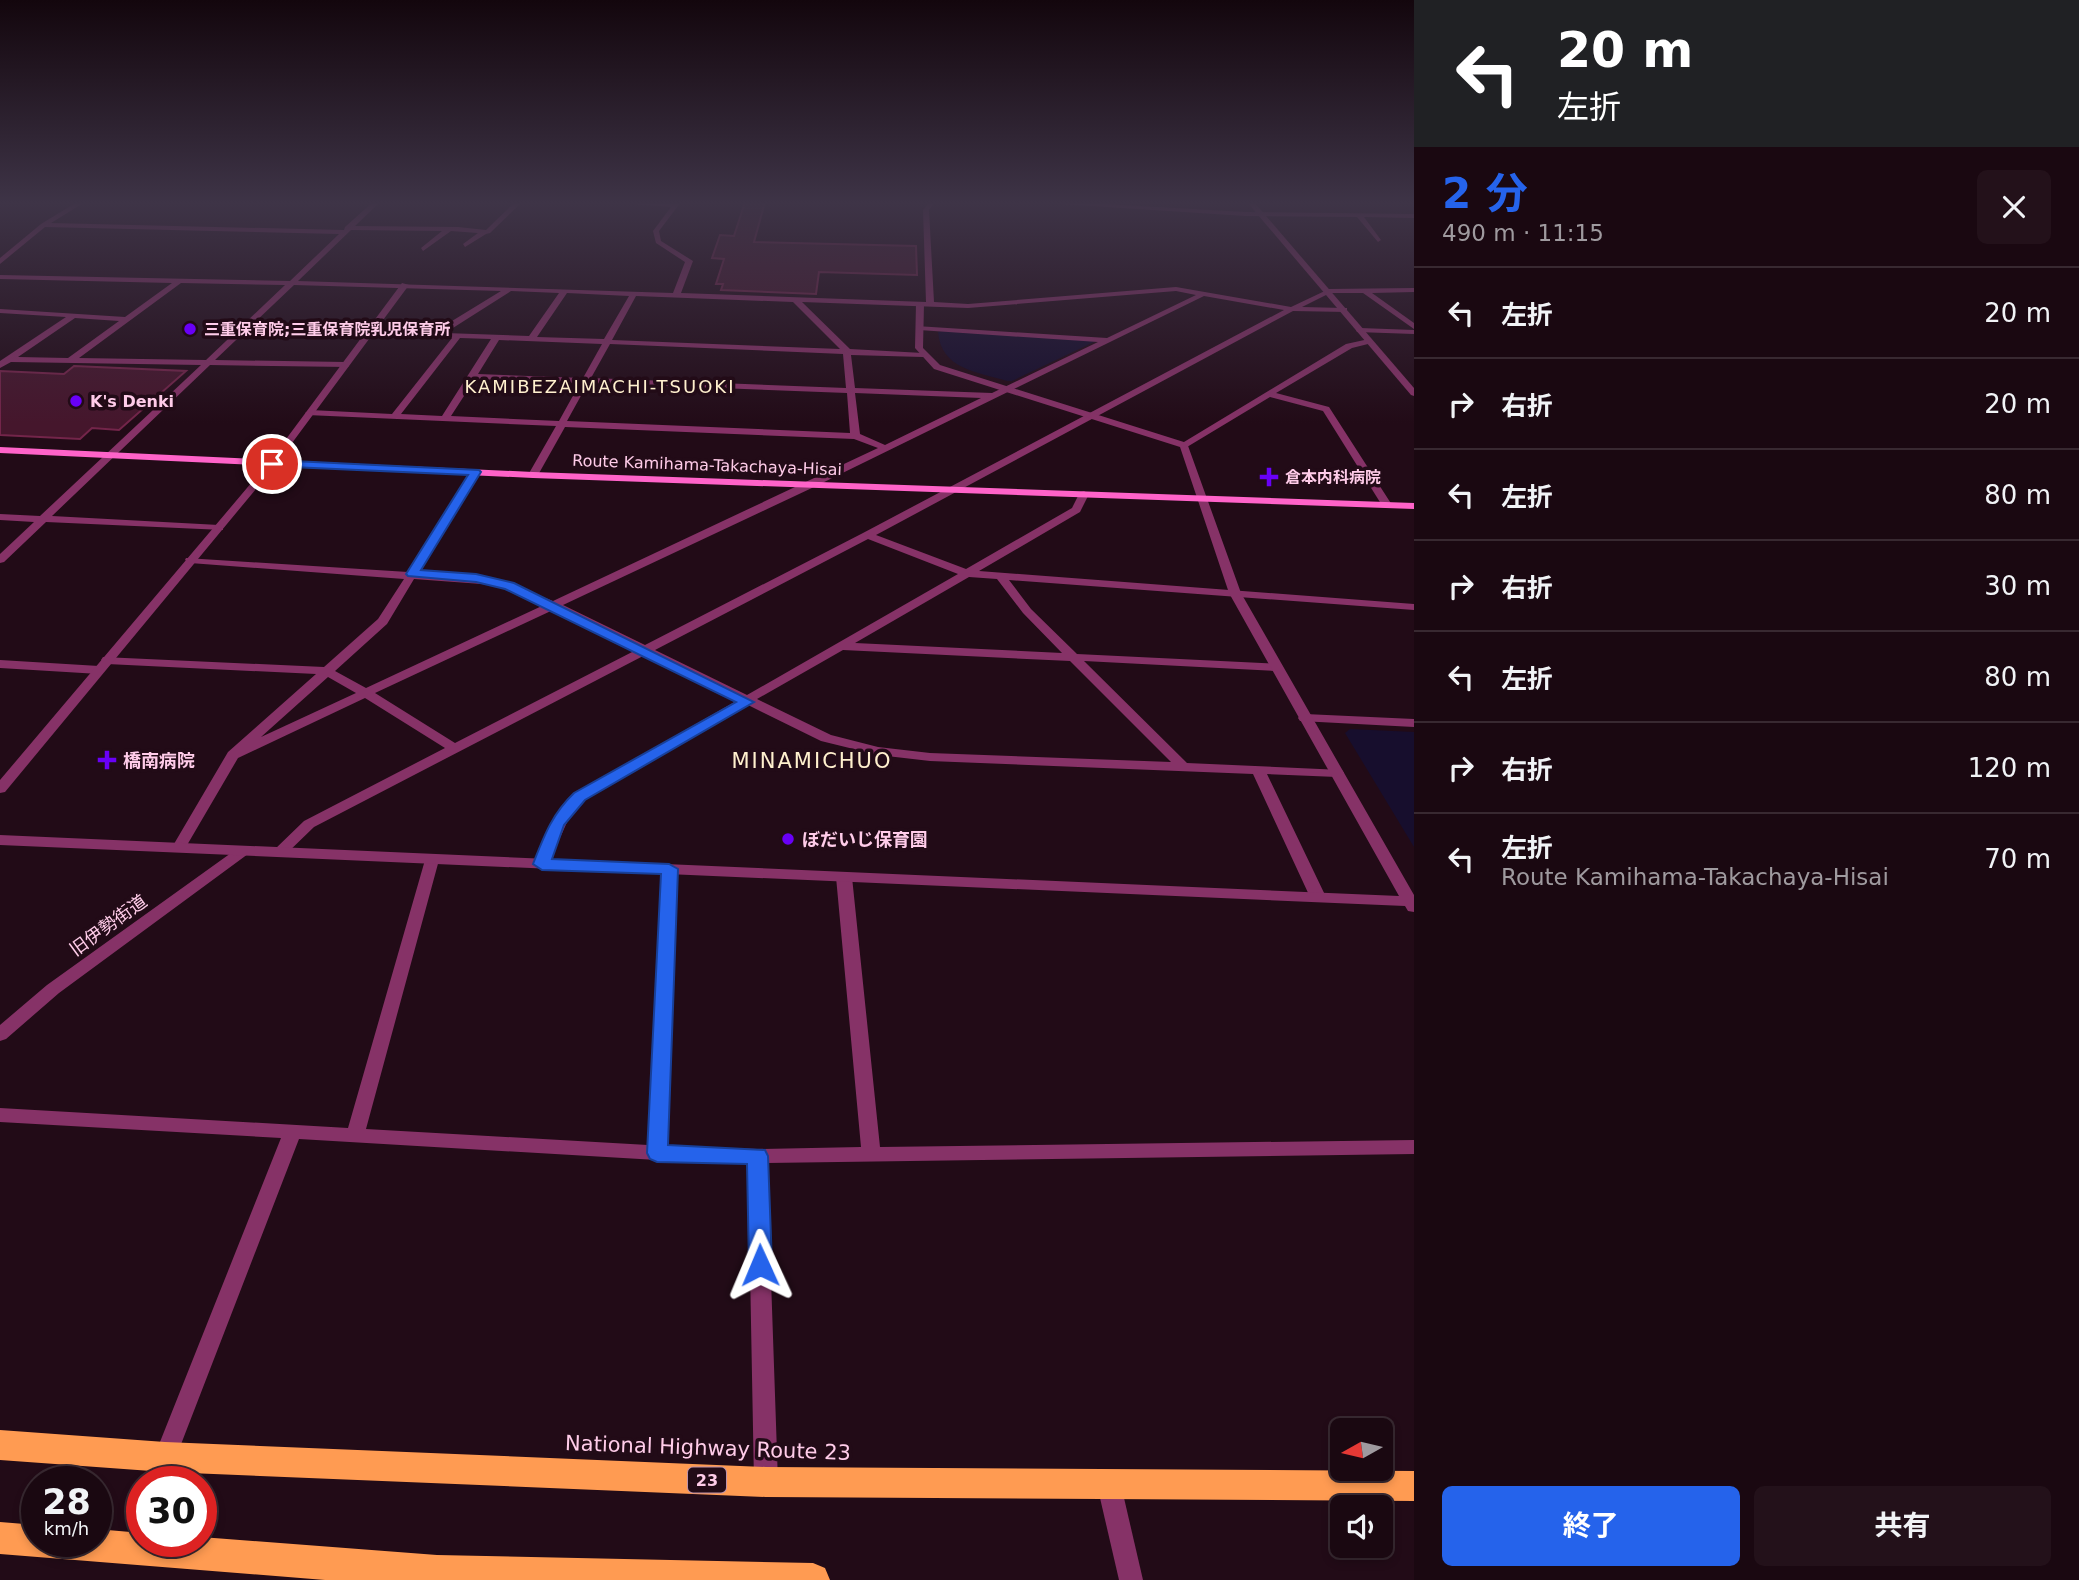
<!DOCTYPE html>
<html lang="ja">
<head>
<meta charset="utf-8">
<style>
  body { margin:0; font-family:"DejaVu Sans","Noto Sans JP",sans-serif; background:#23111a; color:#f1f3f6; height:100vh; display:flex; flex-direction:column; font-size:26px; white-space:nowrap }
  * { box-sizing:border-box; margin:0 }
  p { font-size:23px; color:#9f9a9f }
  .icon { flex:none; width:38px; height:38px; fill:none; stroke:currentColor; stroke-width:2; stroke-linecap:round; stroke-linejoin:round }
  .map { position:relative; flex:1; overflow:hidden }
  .drawer { display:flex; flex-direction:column; background:#1a0811; width:665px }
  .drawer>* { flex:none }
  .guide { background:#202124; color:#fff; overflow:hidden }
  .needle { width:46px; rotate:262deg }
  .buttons { position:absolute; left:1330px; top:1418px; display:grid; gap:14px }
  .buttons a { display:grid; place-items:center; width:63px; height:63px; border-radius:10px; background:#1a0811; box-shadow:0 4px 10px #0003,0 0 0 2px #382931; font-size:35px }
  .speed { position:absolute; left:21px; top:1466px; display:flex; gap:14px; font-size:35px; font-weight:700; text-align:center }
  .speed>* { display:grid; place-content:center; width:91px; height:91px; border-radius:50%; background:#1a0811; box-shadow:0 4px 10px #0003,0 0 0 2px #382931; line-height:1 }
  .speed small { font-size:18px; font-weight:400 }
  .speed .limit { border:10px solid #d22; background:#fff; color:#111 }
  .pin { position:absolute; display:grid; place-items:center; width:60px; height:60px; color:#fff; margin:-30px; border:4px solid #fff; border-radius:50%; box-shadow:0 2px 7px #0007 }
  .me { position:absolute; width:77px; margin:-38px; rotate:359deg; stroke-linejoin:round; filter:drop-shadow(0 0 5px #0008) }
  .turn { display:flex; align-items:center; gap:24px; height:147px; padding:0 28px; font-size:32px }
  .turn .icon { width:91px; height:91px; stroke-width:2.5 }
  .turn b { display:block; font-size:49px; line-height:60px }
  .round { display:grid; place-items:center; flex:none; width:74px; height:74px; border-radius:10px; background:#23111a }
  .overview { display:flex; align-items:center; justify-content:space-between; height:119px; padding:0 28px }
  h1 { font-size:42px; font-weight:700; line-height:52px; color:#2563eb }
  .action { display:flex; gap:14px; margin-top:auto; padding:14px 28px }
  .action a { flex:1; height:80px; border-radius:10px; background:#2563eb; color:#fff; font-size:28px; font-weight:700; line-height:80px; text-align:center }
  .action a+a { background:#23111a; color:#f1f3f6 }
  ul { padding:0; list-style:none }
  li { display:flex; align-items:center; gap:21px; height:91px; padding:0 28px; border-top:2px solid #382931 }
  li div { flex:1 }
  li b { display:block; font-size:26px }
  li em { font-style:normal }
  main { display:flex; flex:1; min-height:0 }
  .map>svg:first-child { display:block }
  .green { fill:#170e2d }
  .building { fill:#45162c; stroke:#73254a; stroke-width:2 }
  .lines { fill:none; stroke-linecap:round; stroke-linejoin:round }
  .minor { fill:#863267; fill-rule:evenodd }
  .tertiary { fill:#863267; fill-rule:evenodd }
  .secondary { fill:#ff63c9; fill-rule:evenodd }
  .trunk { fill:#ff9b52; fill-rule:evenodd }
  .route { fill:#2563eb; stroke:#184099; stroke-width:2 }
  .poi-dot { fill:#6900f7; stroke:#220b17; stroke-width:2.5 }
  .labels { text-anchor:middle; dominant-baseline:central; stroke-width:7; stroke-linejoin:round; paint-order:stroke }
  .far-poi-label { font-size:16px; font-weight:bold; fill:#ffcce9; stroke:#220b17; text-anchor:start }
  .far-street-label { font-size:16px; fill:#ffcce9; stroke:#220b17 }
  .shield { fill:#220b17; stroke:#bd92aa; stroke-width:2 }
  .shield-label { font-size:16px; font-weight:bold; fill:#ffcce9 }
  .far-quarter-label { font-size:18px; letter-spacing:2px; fill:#fff0ce; stroke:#220b17 }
  .poi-label { font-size:18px; font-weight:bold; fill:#ffcce9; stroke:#220b17; text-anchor:start }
  .street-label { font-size:18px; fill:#ffcce9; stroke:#220b17 }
  .quarter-label { font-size:21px; letter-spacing:2px; fill:#fff0ce; stroke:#220b17 }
  .near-street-label { font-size:21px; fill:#ffcce9; stroke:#220b17 }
</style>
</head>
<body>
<main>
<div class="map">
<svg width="1414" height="1580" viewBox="0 0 1414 1580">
  <rect width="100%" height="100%" fill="#220b17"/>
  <g class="green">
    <path d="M943,331L1096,341L1012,381H1007C977,372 941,369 938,332Z"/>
    <path d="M1350,729L1414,732V847L1345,733Z"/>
  </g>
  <g class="building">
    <path d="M745,202H765L754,242L916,246L917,275L819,272L816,294L721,290L723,284H716L724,259L712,258L720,235L734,236Z"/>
    <path d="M74,366L186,371L119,430L92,428L80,439L0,435V371L64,374Z"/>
  </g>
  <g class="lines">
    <g class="minor">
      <path d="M77,202H85L51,223L344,230L345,227L373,202H380L355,226L458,227L486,230L515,202H522L490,233L486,234L465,247L463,244L478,233L451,231L423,251L421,248L442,231L351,230L298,281L673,293L685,262L656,243L653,231L671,207L608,202H681L659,231L661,241L693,261L681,293L926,302L923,210L929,202H935L929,210L934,302L968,304L1176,287L1291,307L1329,289L1414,288V292L1372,293L1414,323V329L1363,293H1330L1302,307L1344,308H1347V312L1293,311L876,535L966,569L1072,508L1080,492L1084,491L1089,494L1080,512L979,571L1414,604V610L1009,580L1031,609L1077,654L1281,664L1283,667L1277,671L1084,661L1187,763L1342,770L1344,773L1337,777L1267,774L1326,897L1318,902L1310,897L1253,774L930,761L878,755L821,741L748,705L584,800L568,820L547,867H537L535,864C544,838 554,814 574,794L738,700L645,655L314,827L284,856H274L272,853L274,850L304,821L445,748L365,698L238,758L183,852H173L171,849L228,752L316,674L107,664L103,663L101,660L103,657L324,667L378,619L404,579L190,563L185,560L186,558L408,572L470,472L475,469L480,472L418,573L497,579L553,601L878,448L854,439L565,427L538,475L533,478L528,475L556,426L307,415L305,413L310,410L392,414L452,338L370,334H367V330L434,332L501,291L294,285L215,360L345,362L349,365L348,367L210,365L52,516L219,525L223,526V530L46,522L4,562L0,563V554L34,522L0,520V514L40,516L201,365L11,362L0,368V361L66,317L0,313V309L125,317L172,283L0,279V275L290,281L339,234L45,227L0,264V258L41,224ZM181,283L285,285L206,360L79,358ZM511,291L559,293L529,336L445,333ZM1176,291L1196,295L1107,338L916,326V330H919L1098,342L992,393L855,388L851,355L923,357L927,355L923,353L850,349L802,302L968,308ZM567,293L629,296L604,339L537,337ZM636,296L793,302L840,349L612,340ZM1204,296L1284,310L863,533L645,645L563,605L814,487ZM75,318L119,321L68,358L18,357ZM460,338L491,339L442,416L401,414ZM499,340L602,344L583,378L478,374ZM610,344L843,354L846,388L591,378ZM475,379L580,383L559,421L451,416ZM588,383L847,393L850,433L567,421ZM855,393L981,398L885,445L860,434ZM868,539L958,574L747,695L655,650ZM969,577L997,579L1023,613L1062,653L855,643ZM414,579L495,585L544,605L366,688L335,671L387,624ZM553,610L636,650L455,743L375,693ZM843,650L1070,661L1171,762L930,753L878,747L831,735L757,699ZM328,677L356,693L261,737Z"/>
      <path d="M1029,202H1070L1246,212L1414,214V218L1364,217L1381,240L1378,242L1357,217L1246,216Z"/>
      <path d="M1360,328L1414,330V334L1357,332L1356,330Z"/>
      <path d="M1369,339L1373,341L1372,343L1352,348L1276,393L1329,407L1392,505L1391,507H1383L1323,411L1270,397L1187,447L1179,445L1346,344Z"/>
      <path d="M0,660L99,666L105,670L99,674L0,668Z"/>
      <path d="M1305,714L1414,719V727L1300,721L1298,718L1300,715Z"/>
      <path d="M243,846L248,848L250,851L248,854L59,993L6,1039L0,1041V1025L47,985L238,848Z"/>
      <path d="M432,855L439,860L366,1129L648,1145L661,869L669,864L677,869L667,1146L757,1149L861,1147L836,877L844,872L852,877L880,1147L1414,1140V1154L767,1163L778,1482L774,1490L766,1493L758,1490L754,1482L748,1163L657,1160L299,1139L173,1465L165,1468L157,1465L154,1457L281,1138L0,1122V1108L348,1128L425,860Z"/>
      <path d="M1109,1474L1117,1477L1121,1485L1143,1580H1119L1097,1485L1101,1477Z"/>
    </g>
    <g class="tertiary">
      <path d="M1247,202H1254L1414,388V396L1411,395Z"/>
      <path d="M402,283L409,285L275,466L5,792L0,793V780L269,462Z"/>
      <path d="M920,302L924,304L923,348L940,365L1187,443L1241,593L1414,895V912L1408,911L1405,906L0,845V835L1399,896L1229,593L1180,447L934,369L915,348L916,304Z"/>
    </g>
    <path class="secondary" d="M0,447L533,472L1414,503V509L533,478L0,453Z"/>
    <g class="trunk">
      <path d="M0,1430L165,1442L766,1467L1414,1471V1501L766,1497L165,1472L0,1460Z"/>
      <path d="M0,1522L37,1525V1542H96V1529L142,1533V1542H201V1537L437,1555L813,1563L825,1568L830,1580H325L0,1554Z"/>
    </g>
  </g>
  <linearGradient id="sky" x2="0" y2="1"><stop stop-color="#13060d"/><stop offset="0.48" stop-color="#3e3447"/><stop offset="1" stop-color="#3e3447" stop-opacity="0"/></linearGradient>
  <rect width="1414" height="423" fill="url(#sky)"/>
  <path class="route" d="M272,460L479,470L481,472L421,570L476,574L514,583L754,702L585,800L564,825L552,859L669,864L678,869L668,1145L765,1150L768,1156L772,1265L768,1271L760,1274L752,1271L749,1265L747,1164L657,1162L650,1159L647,1153L661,874L542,870L533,864C544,836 552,814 574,793L736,702L505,589L476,582L408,576L406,574L468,475L269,466L267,464Z"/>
  <g class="poi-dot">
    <circle cx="190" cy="329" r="7"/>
    <circle cx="76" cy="401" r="7"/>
    <path d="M1265.5 466.5h7v7h7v7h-7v7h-7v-7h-7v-7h7z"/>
    <path d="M103.5 749.5h7v7h7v7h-7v7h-7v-7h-7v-7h7z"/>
    <circle cx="788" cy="839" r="7"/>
  </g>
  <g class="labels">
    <g class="far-poi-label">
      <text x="204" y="329">三重保育院;三重保育院乳児保育所</text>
      <text x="90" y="401">K's Denki</text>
      <text x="1285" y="477">倉本内科病院</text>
    </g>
    <g class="far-street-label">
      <text transform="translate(707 465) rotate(2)">Route Kamihama-Takachaya-Hisai</text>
    </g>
    <rect class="shield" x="688" y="1467.5" width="38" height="25" rx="5"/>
    <g class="shield-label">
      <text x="707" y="1480">23</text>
    </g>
    <g class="far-quarter-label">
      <text x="600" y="386">KAMIBEZAIMACHI-TSUOKI</text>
    </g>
    <g class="poi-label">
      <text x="123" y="760">橋南病院</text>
      <text x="802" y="839">ぼだいじ保育園</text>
    </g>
    <g class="street-label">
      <text transform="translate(108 925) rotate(-36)">旧伊勢街道</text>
    </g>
    <g class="quarter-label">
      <text x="812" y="761">MINAMICHUO</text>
    </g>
    <g class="near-street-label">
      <text transform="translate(708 1448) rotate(2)">National Highway Route 23</text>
    </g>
  </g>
</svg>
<div class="buttons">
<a><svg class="needle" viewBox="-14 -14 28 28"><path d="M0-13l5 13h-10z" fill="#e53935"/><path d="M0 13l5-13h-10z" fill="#9f9a9f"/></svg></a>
<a><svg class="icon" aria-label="sound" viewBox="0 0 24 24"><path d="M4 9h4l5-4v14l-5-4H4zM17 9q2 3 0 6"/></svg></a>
</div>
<div class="speed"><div>28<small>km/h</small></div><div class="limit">30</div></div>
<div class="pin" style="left:272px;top:464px;background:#d93025"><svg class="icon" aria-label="arrive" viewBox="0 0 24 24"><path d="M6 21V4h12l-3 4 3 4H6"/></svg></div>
<svg class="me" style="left:760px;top:1265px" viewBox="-20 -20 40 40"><path d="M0-17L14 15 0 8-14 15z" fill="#2563eb" stroke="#fff" stroke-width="4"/></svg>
</div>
<section class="drawer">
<div class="guide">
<div class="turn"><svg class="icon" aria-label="left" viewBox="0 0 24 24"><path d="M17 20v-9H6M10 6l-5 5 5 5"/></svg><div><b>20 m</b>左折</div></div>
</div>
<div class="overview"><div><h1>2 分</h1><p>490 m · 11:15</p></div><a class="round"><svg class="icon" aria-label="close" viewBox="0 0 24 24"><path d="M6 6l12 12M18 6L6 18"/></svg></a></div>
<ul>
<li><svg class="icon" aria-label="left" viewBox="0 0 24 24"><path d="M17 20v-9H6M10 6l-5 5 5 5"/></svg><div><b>左折</b></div><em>20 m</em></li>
<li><svg class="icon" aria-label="right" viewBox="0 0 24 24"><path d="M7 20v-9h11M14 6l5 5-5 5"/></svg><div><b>右折</b></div><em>20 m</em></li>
<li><svg class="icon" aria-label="left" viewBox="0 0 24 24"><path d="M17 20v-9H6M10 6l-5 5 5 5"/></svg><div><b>左折</b></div><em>80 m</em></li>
<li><svg class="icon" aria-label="right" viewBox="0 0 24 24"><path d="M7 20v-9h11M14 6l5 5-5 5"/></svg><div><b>右折</b></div><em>30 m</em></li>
<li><svg class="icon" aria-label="left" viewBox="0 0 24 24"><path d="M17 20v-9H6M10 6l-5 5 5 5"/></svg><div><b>左折</b></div><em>80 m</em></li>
<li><svg class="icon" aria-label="right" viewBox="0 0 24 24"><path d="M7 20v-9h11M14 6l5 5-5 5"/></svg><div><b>右折</b></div><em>120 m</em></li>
<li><svg class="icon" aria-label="left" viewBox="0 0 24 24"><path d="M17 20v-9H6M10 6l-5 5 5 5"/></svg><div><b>左折</b><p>Route Kamihama-Takachaya-Hisai</p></div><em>70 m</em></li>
</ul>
<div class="action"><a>終了</a><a>共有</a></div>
</section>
</main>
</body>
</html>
